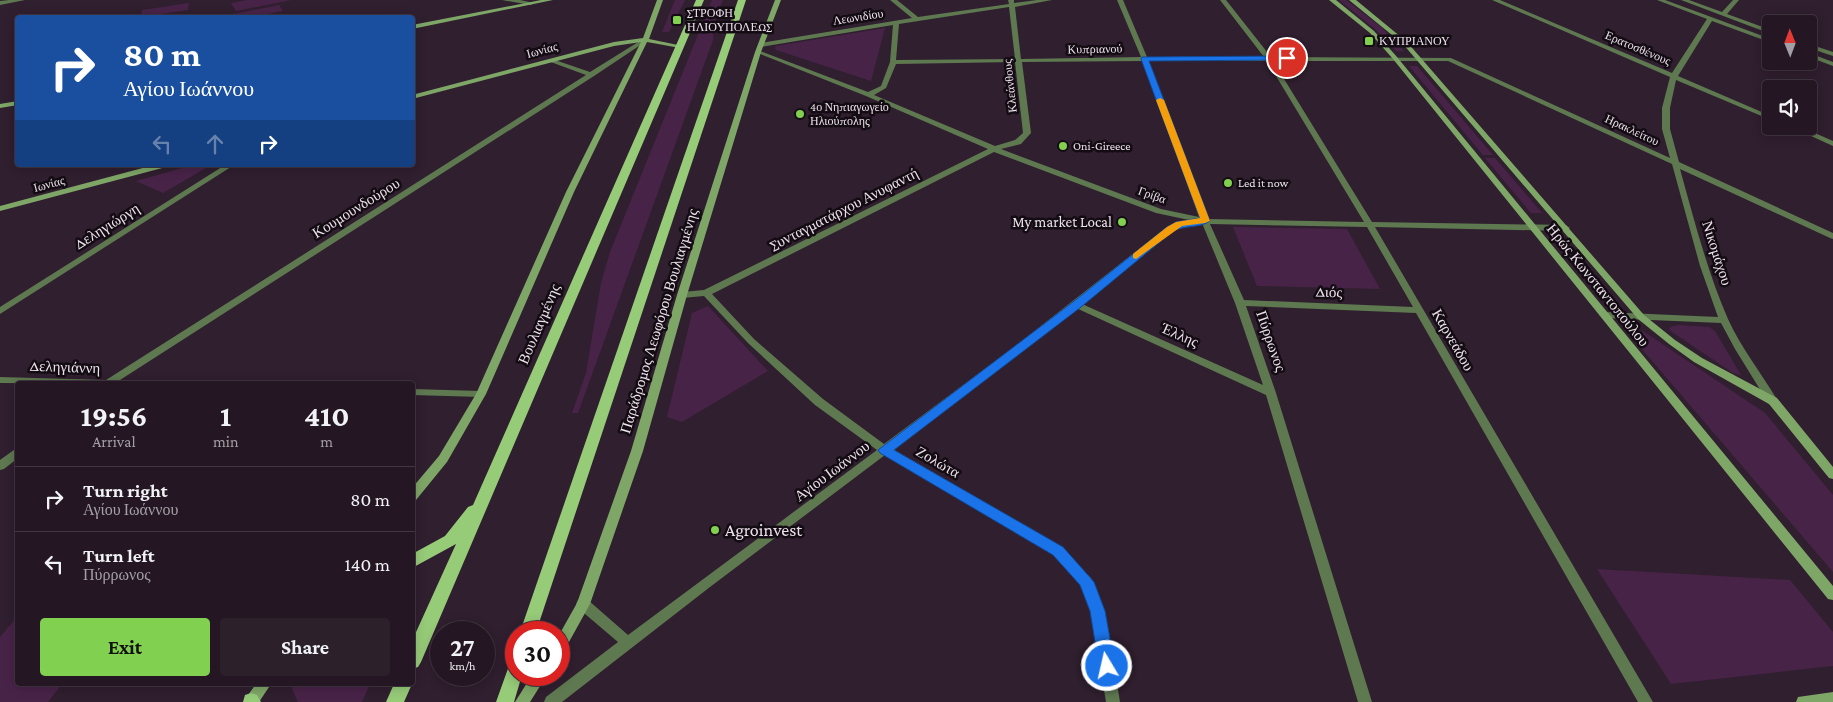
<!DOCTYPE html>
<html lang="en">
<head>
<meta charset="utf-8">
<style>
  body { margin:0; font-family:"Crimson Pro",serif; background:#2c202b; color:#f1f3f6; height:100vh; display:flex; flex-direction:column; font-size:19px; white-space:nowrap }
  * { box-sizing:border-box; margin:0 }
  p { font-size:16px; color:#a39fa6 }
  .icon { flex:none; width:28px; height:28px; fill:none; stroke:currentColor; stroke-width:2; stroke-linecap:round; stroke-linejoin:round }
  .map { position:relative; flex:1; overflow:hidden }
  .side { position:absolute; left:15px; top:381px; width:400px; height:305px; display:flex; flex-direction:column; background:#241723; border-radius:5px; box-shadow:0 2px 12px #0003,0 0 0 1px #413641 }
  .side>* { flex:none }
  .top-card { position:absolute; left:15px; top:15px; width:400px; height:152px; border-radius:5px; box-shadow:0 2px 12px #0003,0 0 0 1px #413641; background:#1a4fa0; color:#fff; overflow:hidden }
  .needle { width:32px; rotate:359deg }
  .tools { position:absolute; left:1762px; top:15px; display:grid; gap:10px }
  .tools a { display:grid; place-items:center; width:55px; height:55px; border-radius:5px; background:#241723; box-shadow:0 2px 12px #0003,0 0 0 1px #413641; font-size:25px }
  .speed { position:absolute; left:430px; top:621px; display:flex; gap:10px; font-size:25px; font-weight:700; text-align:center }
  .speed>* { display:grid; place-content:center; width:65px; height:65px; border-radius:50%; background:#241723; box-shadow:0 2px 12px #0003,0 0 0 1px #413641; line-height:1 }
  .speed small { font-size:12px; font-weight:400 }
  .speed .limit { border:8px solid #d22; background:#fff; color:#111 }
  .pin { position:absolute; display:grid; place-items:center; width:42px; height:42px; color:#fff; margin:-21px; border:2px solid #fff; border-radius:50%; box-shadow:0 1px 5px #0007 }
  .me { position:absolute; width:55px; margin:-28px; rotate:351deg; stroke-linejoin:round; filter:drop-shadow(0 0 4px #0008) }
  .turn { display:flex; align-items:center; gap:18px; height:105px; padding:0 25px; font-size:22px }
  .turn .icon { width:65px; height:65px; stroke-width:2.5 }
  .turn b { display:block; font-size:35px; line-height:42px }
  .lanes { display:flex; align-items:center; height:48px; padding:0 25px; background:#0003; justify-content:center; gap:25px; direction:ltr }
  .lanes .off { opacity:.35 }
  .eta { display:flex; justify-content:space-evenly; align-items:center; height:85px; text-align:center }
  .eta b { font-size:30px; font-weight:700; line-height:35px }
  .cta { display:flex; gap:10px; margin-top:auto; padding:10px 25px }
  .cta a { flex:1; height:58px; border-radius:5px; background:#82d04f; color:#111; font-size:20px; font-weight:700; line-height:58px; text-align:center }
  .cta a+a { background:#2c202b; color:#f1f3f6 }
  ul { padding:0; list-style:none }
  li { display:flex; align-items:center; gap:15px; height:65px; padding:0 25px; border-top:1px solid #413641 }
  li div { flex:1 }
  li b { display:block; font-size:19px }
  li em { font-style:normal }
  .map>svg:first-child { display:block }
  .green { fill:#482348 }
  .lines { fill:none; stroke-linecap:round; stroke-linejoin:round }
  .street { fill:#5e7850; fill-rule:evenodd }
  .secondary { fill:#7ea667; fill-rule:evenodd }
  .primary { fill:#96cb78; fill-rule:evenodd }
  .route { fill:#1a73e8; stroke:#114b97 }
  .slow { fill:#f59e0b }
  .poi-dot { fill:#82d04f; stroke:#130c13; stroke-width:2 }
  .labels { text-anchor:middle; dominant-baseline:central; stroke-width:5; stroke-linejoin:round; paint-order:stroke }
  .far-poi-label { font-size:12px; fill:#ede1ec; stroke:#130c13; text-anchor:start }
  .far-street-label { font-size:12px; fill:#ede1ec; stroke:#130c13 }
  .street-label { font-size:15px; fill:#ede1ec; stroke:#130c13 }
  .poi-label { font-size:15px; fill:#ede1ec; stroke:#130c13; text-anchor:end }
  .near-poi-label { font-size:18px; fill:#ede1ec; stroke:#130c13; text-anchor:start }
</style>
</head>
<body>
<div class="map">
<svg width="1833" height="702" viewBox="0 0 1833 702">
  <rect width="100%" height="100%" fill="#301f2f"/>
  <g class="green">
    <path d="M248,0H291L236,11L231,3Z"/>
    <path d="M675,0H685L669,32H662Z"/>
    <path d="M712,0H723L714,22L713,40L578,413H572L586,373L601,283L610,252Z"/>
    <path d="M1339,0H1346L1381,27L1404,51H1396L1376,30Z"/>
    <path d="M189,3L188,10L141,17L142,10Z"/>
    <path d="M279,5L283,11L252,17H236L233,14Z"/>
    <path d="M885,28L871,81L776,50L775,48L776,46Z"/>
    <path d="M1409,66H1417L1493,155H1483Z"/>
    <path d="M1485,158H1495L1542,213H1531Z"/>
    <path d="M193,165H211L163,193L136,181Z"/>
    <path d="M1233,227L1347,229L1380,289L1257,286Z"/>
    <path d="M1548,233H1559L1618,302H1606Z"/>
    <path d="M708,306L768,371L682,422L667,417L692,313Z"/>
    <path d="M1679,325L1709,327L1715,331L1741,375L1733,373L1669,330L1670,327Z"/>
    <path d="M1630,328L1643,331L1765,413L1833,495V572L1629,334Z"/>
    <path d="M1597,569L1790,580L1833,632V666L1671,684Z"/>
    <path d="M17,617L18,684H62L48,702H0V637Z"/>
    <path d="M294,684H370L362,702H298L292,689Z"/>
  </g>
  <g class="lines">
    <g class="street">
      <path d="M9,0H25L0,5V1Z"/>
      <path d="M502,0H520L534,3L531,5Z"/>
      <path d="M890,0H897L918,17L1009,4L1008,0H1014V3L1037,0H1052L1015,7L1021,59L1141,57L1117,0H1123L1147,57H1264L1220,0H1226L1271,57L1451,58L1670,158L1662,129V108L1670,77L1492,0H1500L1672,73L1707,19L1657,0H1665L1771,39V43L1769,42L1712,21L1678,76L1771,116V120L1676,80L1670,108V129L1679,162L1833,233V239L1830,238L1680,169C1694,219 1707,271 1728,319C1741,348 1762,374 1778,401L1773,405L1769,404L1735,349L1721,323L1604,318L1599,315L1604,312L1718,317L1700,266L1672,164L1448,61H1273L1372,222L1566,225L1570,228L1566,231L1375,227L1653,702H1638L1416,313L1246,306L1276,393L1372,702H1358L1266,395L1076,308L893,449L1062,548L1091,578L1105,611L1120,702H1106L1091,611L1081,585L1054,554L885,455L710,587L562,702H544L546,697L618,642L578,608L576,604L578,600L583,599L588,600L628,635L877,450L815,405L748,343L704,296L682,298L677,295L682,292L704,290L988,149L866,96L755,52L760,51L868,92L881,86L890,62L893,25L761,47L758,45L761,43L912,18ZM1009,7L1015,59L896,60L899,24ZM1143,61L1199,217L1161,209L1001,149L1021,144L1031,133L1022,62ZM1149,61H1267L1364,222L1208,219ZM1015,62L1023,133L1015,140L995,146L874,95L886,88L896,64ZM994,152L1156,213L1189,220L1177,222L1167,227L1014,347L884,444L823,399L754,339L712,294ZM1198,222L1202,223L1235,303L1263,385L1082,304L1173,231L1182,226L1197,224ZM1210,224L1367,227L1413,307L1244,300Z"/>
      <path d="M1681,0H1689L1722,12L1733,0H1739L1727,14L1771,30V34Z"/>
      <path d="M643,39L648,40L594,76L120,380L130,381L135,384L0,383V377L106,380L586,75L548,61V59H552L590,72Z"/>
      <path d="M1809,44L1833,52V56L1809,48Z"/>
      <path d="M1809,53L1833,62V66L1809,57Z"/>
      <path d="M1789,126H1799L1833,141V146Z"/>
      <path d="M225,165H234L0,314V307Z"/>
      <path d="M412,389L481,391L486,394L481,397L412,395Z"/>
      <path d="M18,447V458L4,469L0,470V460Z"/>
    </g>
    <g class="secondary">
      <path d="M541,0H553L412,29V25Z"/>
      <path d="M657,0H663L649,39L683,46L680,48L647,42L574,192L486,394L447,462L416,500L412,501V488L439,456L476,394L566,192L641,42L614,46L412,99V95L614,42L643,38Z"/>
      <path d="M775,0H781L761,52L687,295L643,451L590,604L564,651L559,653V635L577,603L631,451L677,295L755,52Z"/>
      <path d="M1329,0H1336L1374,31L1397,57L1833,586V600L1828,599L1393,59L1370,33Z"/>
      <path d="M1349,0H1356L1407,42L1644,315L1675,340L1702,358L1777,398L1833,467V479L1829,478L1769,404L1694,362L1669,344L1638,319L1403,44Z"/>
      <path d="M18,101V105L0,108V104Z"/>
      <path d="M154,165H167L166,167L0,211V206Z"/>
      <path d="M532,675H547L530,702H515Z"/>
      <path d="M256,684H271L259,702H243Z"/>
      <path d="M1833,692V702H1796L1798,697Z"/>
    </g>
    <g class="primary">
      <path d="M696,0H704L421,662L418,667L412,669V641L456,544L412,568V554L445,536L468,507L473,505Z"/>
      <path d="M738,0H746L536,632H520Z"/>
      <path d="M516,660V675H522L514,702H496L510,663Z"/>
      <path d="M394,684H412L404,702H386Z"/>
      <path d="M251,693L257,695L261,702H243L245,695Z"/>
    </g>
  </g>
  <path class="route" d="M1287,56L1289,57V60L1149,61L1210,221C1201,228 1185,225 1173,231L1081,307L894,450L1063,547L1094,582L1105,611L1115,666L1112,670L1107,673L1101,670L1099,666L1090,611L1080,585L1053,555L880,453L878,450L1073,302L1167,227L1176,222L1200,218L1141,59L1142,57Z"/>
  <path class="slow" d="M1160,98L1164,100L1210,221L1205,223L1182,226L1136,259L1133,258V254L1167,227L1176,222L1200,218L1156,100Z"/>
  <g class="poi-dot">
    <rect x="672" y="15" width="10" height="10" rx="2.5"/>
    <rect x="1364" y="36" width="10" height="10" rx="2.5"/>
    <circle cx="800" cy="114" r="5"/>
    <circle cx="1063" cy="146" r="5"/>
    <circle cx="1228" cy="183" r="5"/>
    <circle cx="1122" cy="222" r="5"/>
    <circle cx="715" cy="530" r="5"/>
  </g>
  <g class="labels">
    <g class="far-poi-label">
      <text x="687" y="13">ΣΤΡΟΦΗ<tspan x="687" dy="14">ΗΛΙΟΥΠΟΛΕΩΣ</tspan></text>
      <text x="1379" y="41">ΚΥΠΡΙΑΝΟΥ</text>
      <text x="810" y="107">4ο Νηπιαγωγείο<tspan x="810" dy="14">Ηλιούπολης</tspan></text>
      <text x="1073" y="146">Oni-Gireece</text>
      <text x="1238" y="183">Led it now</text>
    </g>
    <g class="far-street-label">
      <text transform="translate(858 17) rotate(-9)">Λεωνιδίου</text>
      <text transform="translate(1638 48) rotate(23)">Ερατοσθένους</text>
      <text transform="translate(1095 49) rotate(-1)">Κυπριανού</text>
      <text transform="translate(542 50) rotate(-15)">Ιωνίας</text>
      <text transform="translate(1010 86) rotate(-96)">Κλεάνθους</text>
      <text transform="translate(1632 130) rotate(25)">Ηρακλείτου</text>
      <text transform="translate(49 184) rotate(-15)">Ιωνίας</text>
      <text transform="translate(1152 195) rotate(20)">Γρίβα</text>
    </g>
    <g class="street-label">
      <text transform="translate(356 208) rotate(-32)">Κουμουνδούρου</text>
      <text transform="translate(844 209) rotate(-27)">Συνταγματάρχου Ανυφαντή</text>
      <text transform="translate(107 226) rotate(-32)">Δεληγιώργη</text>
      <text transform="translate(1717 253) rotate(72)">Νικομάχου</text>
      <text transform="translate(1598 285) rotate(51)">Ηρώς Κωνσταντοπούλου</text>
      <text transform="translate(1329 292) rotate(2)">Διός</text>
      <text transform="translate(659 321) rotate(-73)">Παράδρομος Λεωφόρου Βουλιαγμένης</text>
      <text transform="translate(539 324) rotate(-67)">Βουλιαγμένης</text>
      <text transform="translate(1180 335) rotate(24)">Έλλης</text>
      <text transform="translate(1453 340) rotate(60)">Καρνεάδου</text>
      <text transform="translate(1271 341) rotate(71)">Πύρρωνος</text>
      <text transform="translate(65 367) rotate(2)">Δεληγιάννη</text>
      <text transform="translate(938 462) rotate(30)">Ζολώτα</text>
      <text transform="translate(832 471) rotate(-37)">Αγίου Ιωάννου</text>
    </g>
    <g class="poi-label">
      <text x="1112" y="222">My market Local</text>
    </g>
    <g class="near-poi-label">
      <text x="725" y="530">Agroinvest</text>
    </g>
  </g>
</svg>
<div class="tools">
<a><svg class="needle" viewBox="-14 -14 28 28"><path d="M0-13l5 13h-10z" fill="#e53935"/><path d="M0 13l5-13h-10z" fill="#a39fa6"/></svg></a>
<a><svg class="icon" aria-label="sound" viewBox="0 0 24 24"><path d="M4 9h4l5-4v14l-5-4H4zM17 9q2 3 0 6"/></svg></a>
</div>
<div class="speed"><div>27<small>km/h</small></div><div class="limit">30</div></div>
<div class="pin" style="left:1287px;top:58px;background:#d93025"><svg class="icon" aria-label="arrive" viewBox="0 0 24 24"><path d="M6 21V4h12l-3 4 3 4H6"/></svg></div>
<svg class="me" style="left:1107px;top:666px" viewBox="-20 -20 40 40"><circle r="17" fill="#1a73e8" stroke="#fff" stroke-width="3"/><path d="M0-11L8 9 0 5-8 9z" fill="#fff"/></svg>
<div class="top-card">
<div class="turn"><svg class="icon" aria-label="right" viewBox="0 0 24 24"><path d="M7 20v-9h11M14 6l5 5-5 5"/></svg><div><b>80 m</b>Αγίου Ιωάννου</div></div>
<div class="lanes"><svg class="icon off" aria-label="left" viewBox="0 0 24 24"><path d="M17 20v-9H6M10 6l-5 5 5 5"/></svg><svg class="icon off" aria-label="ahead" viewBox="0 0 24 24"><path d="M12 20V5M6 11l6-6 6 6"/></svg><svg class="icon" aria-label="right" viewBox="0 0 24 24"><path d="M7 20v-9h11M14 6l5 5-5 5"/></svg></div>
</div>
<section class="side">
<div class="eta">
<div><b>19:56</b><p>Arrival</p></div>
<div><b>1</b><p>min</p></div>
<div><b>410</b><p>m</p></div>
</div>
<ul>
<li><svg class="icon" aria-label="right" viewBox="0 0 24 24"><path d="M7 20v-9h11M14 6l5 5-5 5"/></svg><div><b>Turn right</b><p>Αγίου Ιωάννου</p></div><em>80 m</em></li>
<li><svg class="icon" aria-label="left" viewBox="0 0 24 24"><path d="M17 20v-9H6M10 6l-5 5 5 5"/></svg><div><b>Turn left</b><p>Πύρρωνος</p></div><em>140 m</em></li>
</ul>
<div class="cta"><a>Exit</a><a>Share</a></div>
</section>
</div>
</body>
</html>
